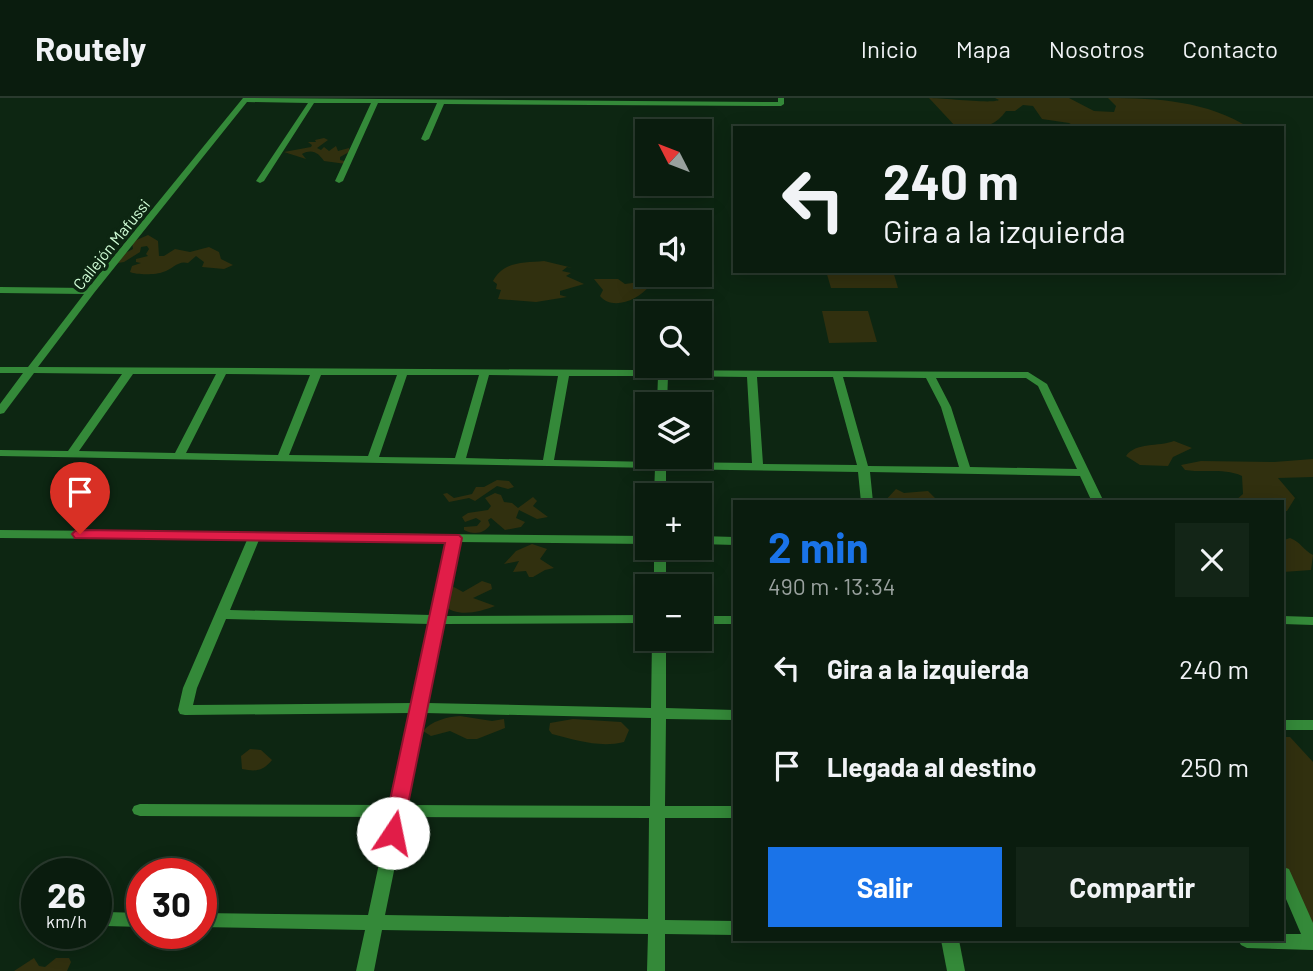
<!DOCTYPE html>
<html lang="es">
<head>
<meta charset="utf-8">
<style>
  body { margin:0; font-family:Barlow,sans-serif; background:#132517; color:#f1f3f6; height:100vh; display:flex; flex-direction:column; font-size:26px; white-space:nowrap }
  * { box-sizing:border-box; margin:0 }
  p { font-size:23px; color:#99a19e }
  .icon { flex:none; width:38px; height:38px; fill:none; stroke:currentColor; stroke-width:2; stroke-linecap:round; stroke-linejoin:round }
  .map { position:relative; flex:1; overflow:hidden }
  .sheet { position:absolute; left:733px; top:402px; width:551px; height:441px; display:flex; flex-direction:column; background:#0a1c0e; border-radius:0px; box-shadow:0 4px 18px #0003,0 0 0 2px #2a3a2e }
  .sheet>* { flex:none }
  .hud { position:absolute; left:733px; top:28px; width:551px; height:147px; border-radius:0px; box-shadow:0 4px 18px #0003,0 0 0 2px #2a3a2e; background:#0a1c0e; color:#f1f3f6; overflow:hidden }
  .needle { width:46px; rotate:312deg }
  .fabs { position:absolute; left:635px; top:21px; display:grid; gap:14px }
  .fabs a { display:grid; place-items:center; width:77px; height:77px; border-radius:0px; background:#0a1c0e; box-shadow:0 4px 18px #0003,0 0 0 2px #2a3a2e; font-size:35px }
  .speed { position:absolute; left:21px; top:760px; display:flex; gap:14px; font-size:35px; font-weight:700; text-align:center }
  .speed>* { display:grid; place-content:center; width:91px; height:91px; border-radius:50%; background:#0a1c0e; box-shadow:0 4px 18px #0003,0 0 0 2px #2a3a2e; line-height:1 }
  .speed small { font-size:18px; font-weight:400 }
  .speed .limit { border:10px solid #d22; background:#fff; color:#111 }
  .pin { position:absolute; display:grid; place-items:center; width:60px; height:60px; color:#fff; margin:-72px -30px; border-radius:50% 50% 50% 0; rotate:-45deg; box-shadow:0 0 7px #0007 }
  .pin .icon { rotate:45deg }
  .me { position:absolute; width:77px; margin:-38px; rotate:11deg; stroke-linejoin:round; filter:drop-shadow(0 0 5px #0008) }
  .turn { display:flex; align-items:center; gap:24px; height:147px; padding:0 35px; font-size:32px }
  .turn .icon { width:91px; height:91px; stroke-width:2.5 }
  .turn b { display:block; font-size:49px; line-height:60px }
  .round { display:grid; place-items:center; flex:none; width:74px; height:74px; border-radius:0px; background:#132517 }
  .headline { display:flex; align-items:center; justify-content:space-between; height:119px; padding:0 35px }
  h1 { font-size:42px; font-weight:700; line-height:52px; color:#1a73e8 }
  .primary-button { display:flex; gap:14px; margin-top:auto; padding:14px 35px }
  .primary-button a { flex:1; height:80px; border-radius:0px; background:#1a73e8; color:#fff; font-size:28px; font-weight:700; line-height:80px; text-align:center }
  .primary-button a+a { background:#132517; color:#f1f3f6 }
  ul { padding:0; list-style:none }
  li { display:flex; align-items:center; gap:21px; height:98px; padding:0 35px }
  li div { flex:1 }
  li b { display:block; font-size:26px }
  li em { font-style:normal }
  header { display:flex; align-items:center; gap:42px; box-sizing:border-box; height:98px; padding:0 35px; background:#0a1c0e; border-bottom:2px solid #2a3a2e }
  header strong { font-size:33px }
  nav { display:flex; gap:38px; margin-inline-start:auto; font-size:24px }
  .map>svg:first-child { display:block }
  .green { fill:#31300f }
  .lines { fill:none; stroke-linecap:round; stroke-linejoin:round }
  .minor { fill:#348939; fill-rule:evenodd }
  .route { fill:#e11d48; stroke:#92132f; stroke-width:2 }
  .labels { text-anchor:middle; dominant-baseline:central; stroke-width:7; stroke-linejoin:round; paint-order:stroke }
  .far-street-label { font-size:16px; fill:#d2ffd8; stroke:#0d2612 }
</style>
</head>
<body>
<header>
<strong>Routely</strong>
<nav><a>Inicio</a><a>Mapa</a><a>Nosotros</a><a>Contacto</a></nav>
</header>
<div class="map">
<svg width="1313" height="873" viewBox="0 0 1313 873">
  <rect width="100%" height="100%" fill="#0d2612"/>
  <g class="green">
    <path d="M929,0C943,0 993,6 999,2L995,0H1069L1094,13L1114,14L1116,8L1108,0C1158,0 1207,3 1250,30H1078L1069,25L1042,21L1033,8L1023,7L1015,13H1006C994,31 976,31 956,29Z"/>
    <path d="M324,40L328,42L317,50L321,52L324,49L329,53L336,48L338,53L349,50V54L340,59V62L348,64L346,66L324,63C319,56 313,50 302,56L306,61L284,54L311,49L312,47L308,44H316L315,42Z"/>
    <path d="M148,137L158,143L159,158H164L175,151L190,154L209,149L219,154L221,161L233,167L224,171L202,169L204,164L196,158L188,165C178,162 173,171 163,174C157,177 136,177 130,174L132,168L141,165L136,164V161L148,158L146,156L149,151L147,148L141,149L140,154L124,164L112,166L114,161L133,151L132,144Z"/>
    <path d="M544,163L573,170L567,169L562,173L571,175L566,178L584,186L560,193V197L567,199L536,204L498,201L501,192L496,191L497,186L493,183C504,163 523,165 544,163Z"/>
    <path d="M826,173H893L898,190H831Z"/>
    <path d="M594,181H618L625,186L639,184L649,188C639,202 612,213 600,198L603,192Z"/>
    <path d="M822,213H868L877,244L829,245Z"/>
    <path d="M1174,343L1192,350L1173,359L1168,368L1140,367L1126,358C1136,344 1158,349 1174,343Z"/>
    <path d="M1313,361V379L1278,380L1295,400L1287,413H1283V404H1217L1236,402L1243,396L1242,378C1224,370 1204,375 1185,372L1181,367L1201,363L1274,364Z"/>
    <path d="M497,382L509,383L514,389L508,391L497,388L475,403L469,400L449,404L443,396L447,395L454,400L472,396L476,389H484Z"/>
    <path d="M896,391L904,395L928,393L939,404H884Z"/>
    <path d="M495,395L501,397L504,404L512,405L518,410L533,399L537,403L533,408L548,419L537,421L519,412L516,420L525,424L521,429L505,432L491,420L488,422L490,427C484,436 473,437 464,432V429L477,428L481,423L476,420L465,424L462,419L468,415L488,412L491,408L485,400Z"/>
    <path d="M1290,440C1301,444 1303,452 1313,457L1311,472L1283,474V446L1284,442Z"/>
    <path d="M532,446L547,451L540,461L554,470L545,472L533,479H529L526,473L513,474L519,463L504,466L516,453Z"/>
    <path d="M482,483L491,486L492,491L473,500L495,508C480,514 456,520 444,507L449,501L447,495L452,488L463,494Z"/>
    <path d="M460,618L492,623L504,621L505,630L477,641H467L450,633L431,638L423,633C432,623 446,619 460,618Z"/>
    <path d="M573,621L621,624L629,632L624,644C599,650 576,642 552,636L549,632L550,625Z"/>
    <path d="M1283,639H1290L1313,664V840L1283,783Z"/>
    <path d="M250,651L261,652L272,662C263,673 256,674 242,671L241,658Z"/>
    <path d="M34,860L39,868L45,869L56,860H69L71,864L67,873H14Z"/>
  </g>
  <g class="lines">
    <g class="minor">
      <path d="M243,0L778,4V0H784V6L781,8L444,6L429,41L425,43L421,41L437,5H378L343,83L339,85L335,83L371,5H314L264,83L260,85L256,83L308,5L247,4L94,195L38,269L1028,274L1047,286L1104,404H1092L1080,378L870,374L873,404H861L858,374L666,371V397H654L655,370L0,358V352L68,353L122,276L34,275L4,315L0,316V306L23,275H0V269H28L84,196L0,195V189L88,190ZM133,276H216L175,355L79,353ZM226,276L310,277L278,357L186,355ZM321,277H397L368,358L289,357ZM407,277H479L455,360L379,359ZM489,277L558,278L543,362L466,360ZM569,278H658L657,306H667L668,278L747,279L752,365L667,364L666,359H656L655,364L554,362ZM757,279H833L857,367L763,366ZM843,279L926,280L941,309L959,369L868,368ZM936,280H1026L1038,288L1077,371L970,369L951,309Z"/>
      <path d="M0,432L648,438V446L459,444L445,518L648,517V525L443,526L427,605L651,610L652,541H666V610L735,612V622L666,621L665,708H735V720H665V822L735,823V837L665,836V873H647L648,836L382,832L374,873H356L365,832L201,829V815L368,817L389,719L140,718L134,716L132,712L134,708L140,706L391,707L411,615L185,617L180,616L178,612L183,590L247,442L0,440ZM259,442L447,444L431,517L230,512ZM226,521L430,526L413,605L193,607L197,590ZM425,615L651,620L650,708L407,707ZM405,719L649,720L648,821L385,817Z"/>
      <path d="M700,438L735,439V447L700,446Z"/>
      <rect x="654" y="450" width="12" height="38"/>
      <rect x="700" y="518" width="35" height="8"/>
      <path d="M1283,518L1313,519V527L1283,526Z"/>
      <rect x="1283" y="622" width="30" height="10"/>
      <path d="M1283,769L1289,771L1313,825V852L1247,850L1241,847L1238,842H1283V836H1301L1283,794Z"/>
      <path d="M106,814L142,815V829L106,828L100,826L97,821L100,816Z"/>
      <path d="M941,842H959L965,873H947Z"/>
    </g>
  </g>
  <path class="route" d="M80,432L459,437L462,440L401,741L393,744L386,741L383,735L445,445L75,440L72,436L75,433Z"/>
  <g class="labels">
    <g class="far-street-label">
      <text transform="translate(111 146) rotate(-51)">Callejón Mafussi</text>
    </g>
  </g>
</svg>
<div class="fabs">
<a><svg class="needle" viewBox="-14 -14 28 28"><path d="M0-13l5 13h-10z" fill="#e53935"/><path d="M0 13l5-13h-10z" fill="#99a19e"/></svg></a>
<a><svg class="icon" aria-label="sound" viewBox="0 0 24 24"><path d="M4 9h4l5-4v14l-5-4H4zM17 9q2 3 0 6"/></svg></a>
<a><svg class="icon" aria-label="search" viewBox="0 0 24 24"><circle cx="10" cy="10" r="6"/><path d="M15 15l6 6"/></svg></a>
<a><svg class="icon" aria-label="layers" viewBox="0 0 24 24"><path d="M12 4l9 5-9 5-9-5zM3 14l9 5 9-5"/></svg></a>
<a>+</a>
<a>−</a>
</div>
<div class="speed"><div>26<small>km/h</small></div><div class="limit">30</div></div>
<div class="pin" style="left:80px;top:436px;background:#d93025"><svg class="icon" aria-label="arrive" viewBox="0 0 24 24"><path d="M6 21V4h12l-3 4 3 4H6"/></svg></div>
<svg class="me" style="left:393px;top:735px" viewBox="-20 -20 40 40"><circle r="19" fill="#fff"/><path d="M0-13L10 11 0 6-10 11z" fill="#e11d48"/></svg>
<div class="hud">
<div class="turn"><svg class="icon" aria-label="left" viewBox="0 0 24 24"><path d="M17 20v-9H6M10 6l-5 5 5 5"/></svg><div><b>240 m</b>Gira a la izquierda</div></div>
</div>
<section class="sheet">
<div class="headline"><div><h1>2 min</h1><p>490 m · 13:34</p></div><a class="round"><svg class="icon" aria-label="close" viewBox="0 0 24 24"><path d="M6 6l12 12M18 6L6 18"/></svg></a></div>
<ul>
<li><svg class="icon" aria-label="left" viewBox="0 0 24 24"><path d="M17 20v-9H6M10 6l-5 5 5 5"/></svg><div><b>Gira a la izquierda</b></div><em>240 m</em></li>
<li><svg class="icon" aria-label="arrive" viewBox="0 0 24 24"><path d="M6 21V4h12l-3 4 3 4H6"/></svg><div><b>Llegada al destino</b></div><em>250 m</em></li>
</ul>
<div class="primary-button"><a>Salir</a><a>Compartir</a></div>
</section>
</div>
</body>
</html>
